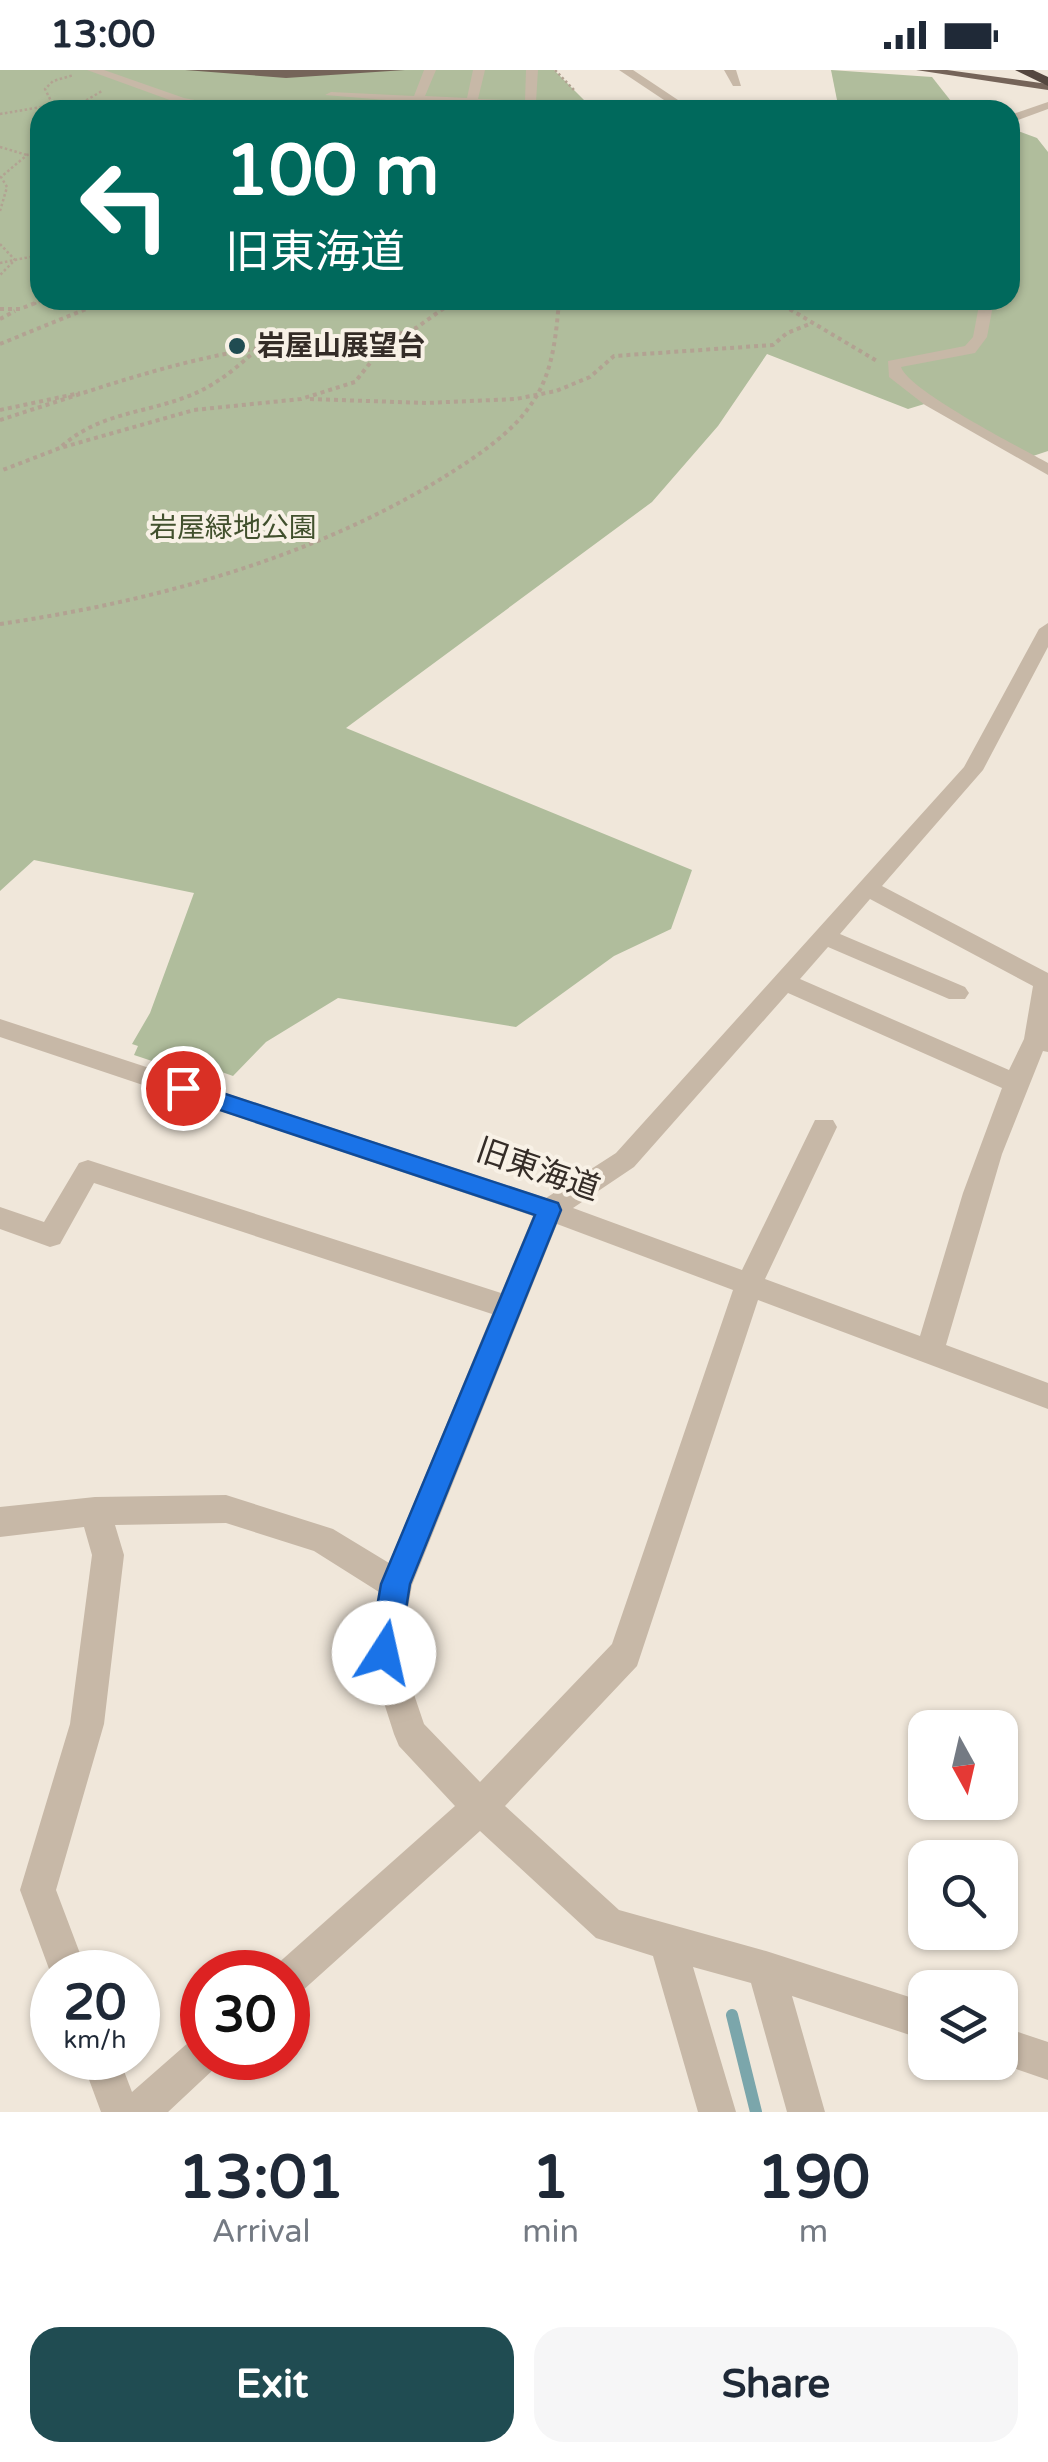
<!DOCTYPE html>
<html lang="en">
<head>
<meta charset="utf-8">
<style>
  body { margin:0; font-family:"Varela Round","Noto Sans JP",sans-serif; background:#f6f6f7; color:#1f2937; height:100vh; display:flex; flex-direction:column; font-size:38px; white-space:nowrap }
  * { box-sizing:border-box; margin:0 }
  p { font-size:32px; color:#747a83 }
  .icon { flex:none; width:55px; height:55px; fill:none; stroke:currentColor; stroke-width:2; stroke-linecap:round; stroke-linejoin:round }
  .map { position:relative; height:2042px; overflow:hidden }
  .sheet { display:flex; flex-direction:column; background:#fff; flex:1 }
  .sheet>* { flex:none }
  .hud { position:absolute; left:30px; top:30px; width:990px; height:210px; border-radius:30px; box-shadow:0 2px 8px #0004; background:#00695c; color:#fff; overflow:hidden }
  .needle { width:65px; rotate:172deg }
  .fabs { position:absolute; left:908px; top:1640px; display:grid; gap:20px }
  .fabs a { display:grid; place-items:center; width:110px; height:110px; border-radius:20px; background:#fff; box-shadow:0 2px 8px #0004; font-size:50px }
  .speed { position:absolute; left:30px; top:1880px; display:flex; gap:20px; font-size:50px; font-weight:700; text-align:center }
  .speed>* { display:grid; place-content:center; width:130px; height:130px; border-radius:50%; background:#fff; box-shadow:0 2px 8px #0004; line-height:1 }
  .speed small { font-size:25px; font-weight:400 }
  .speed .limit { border:15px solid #d22; background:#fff; color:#111 }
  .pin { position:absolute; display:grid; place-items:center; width:85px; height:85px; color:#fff; margin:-42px; border:5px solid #fff; border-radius:50%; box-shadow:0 2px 10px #0007 }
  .me { position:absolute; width:110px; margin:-55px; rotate:10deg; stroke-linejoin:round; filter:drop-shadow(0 0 8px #0008) }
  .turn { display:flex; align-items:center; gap:35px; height:210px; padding:0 30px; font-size:45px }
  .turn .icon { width:130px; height:130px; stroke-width:2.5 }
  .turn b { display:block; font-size:70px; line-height:85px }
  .eta { display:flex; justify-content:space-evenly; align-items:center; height:170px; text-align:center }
  .eta b { font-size:60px; font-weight:700; line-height:70px }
  .cta { display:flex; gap:20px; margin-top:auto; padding:20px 30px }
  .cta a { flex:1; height:115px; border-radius:30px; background:#204c52; color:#fff; font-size:40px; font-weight:700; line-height:115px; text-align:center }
  .cta a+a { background:#f6f6f7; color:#1f2937 }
  .status { display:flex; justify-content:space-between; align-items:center; height:70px; padding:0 50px; background:#fff; direction:ltr }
  .status svg { height:28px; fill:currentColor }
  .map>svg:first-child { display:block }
  .green { fill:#b0bd9c }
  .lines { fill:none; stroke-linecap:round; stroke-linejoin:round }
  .stream { stroke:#7ba6ab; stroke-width:12 }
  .path-far1 { stroke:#b2a292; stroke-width:2.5; stroke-dasharray:2.5 2.5; stroke-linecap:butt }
  .path { stroke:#b2a292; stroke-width:4; stroke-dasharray:4 4; stroke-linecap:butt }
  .minor { fill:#c7b8a7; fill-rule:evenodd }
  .major { fill:#756459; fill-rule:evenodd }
  .highway { fill:#54473f; fill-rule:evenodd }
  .route { fill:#1a73e8; stroke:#114b97; stroke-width:2.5 }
  .poi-dot { fill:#204c52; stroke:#f8f1e6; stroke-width:4 }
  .labels { text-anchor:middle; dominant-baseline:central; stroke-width:8; stroke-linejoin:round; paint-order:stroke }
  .far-poi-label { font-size:28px; font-weight:bold; fill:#342c27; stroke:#f8f1e6; text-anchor:start }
  .far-park-label { font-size:28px; fill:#41502d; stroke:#f8f1e6 }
  .street-label { font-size:32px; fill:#342c27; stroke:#f8f1e6 }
</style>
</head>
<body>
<div class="status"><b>13:00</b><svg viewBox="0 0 49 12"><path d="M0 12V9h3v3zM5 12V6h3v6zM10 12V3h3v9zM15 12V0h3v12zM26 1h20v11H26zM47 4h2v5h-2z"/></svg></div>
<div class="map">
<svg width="1048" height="2042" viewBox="0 0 1048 2042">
  <rect width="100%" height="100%" fill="#f0e7da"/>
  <g class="green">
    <path d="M0,0H554L594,40H40V230H1010V58L1037,68L1048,82V381L1033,386L931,332L908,339L767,284L718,356L652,432L346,658L692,800L671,859L614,886L516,957L338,928L266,972L233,1006L219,1001L206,1009L134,985L138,976L132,974L150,943L194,823L34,790L0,821Z"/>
    <path d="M831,0L932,7L958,40H839Z"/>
  </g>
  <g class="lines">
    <path class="stream" d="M732,1945L756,2042"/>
    <g class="path-far1">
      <path d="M555,0L574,20"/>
      <path d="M57,40L53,35L85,31L102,21"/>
      <path d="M0,44L53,35L45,19L53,11L74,5"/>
      <path d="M0,77L27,85"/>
      <path d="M0,141L7,117L1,107L27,85L40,80"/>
      <path d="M0,174L15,190L0,205"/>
      <path d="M0,193L40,185"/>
      <path d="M774,230L780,234"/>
      <path d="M34,234L44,230"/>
      <path d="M100,234L109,230"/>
      <path d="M451,234L456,230"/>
      <path d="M559,234V230"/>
    </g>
    <g class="path">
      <path d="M776,231L877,291"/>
      <path d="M0,239H20L40,231"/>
      <path d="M0,249L15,241"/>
      <path d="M0,274L106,231"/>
      <path d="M369,275L416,258L454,231"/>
      <path d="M310,329L426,333L516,329L556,321L590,307L614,286L773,275L787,263L812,253"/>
      <path d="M0,340L80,323"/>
      <path d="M0,350C120,312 242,263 369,275L374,288L355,312L301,329L194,340L60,378L0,401"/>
      <path d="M62,376C100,343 141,344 186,327C214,317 237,298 258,278"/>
      <path d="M0,554C156,531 318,487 452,402C480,384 513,362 532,333C553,303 556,266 559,231"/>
    </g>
    <g class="minor">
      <path d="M87,0H104L184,28L247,40L178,33Z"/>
      <path d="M424,0H436L425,26L467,28L473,0H485L478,29L525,31L526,0H538L536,32L597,38L524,40L477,36L476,40H464L465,35L423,33L420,40H408L411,32L325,25L331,22L414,26Z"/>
      <path d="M619,0H633L693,40H679Z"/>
      <path d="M724,0H736L741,16H733Z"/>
      <path d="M1048,32V39L1010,53V45Z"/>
      <path d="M980,230H994L987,267L975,283L901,297C909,321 1021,378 1048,393V405L925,335L889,307L888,291L965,276L973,267Z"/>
      <path d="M1048,553V577L983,700L882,816L1048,903V982L1043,981L1002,1084L946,1275L1048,1313V1339L758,1230L637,1596L505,1736L619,1840L766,1881L925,1932V1970L792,1926L825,2042H787L751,1913L693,1897L736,2042H698L653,1886L596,1868L480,1761L301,1922L288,1927V1902H272L275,1896L455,1736L399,1676L394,1664L368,1583L379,1522L314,1481L226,1453L115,1455L124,1485L104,1654L56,1820L87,1902H52V1907L20,1820L70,1654L92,1485L84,1457L0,1467V1437L95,1427L226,1425L333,1459L389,1493L492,1244L94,1113L60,1174L50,1177L0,1159V1137L44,1152L79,1093L88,1090L501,1223L533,1146L0,967V949L546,1128L616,1083L964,697L1039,559ZM870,829L1033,916L1024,969L1009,1000L800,909L828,877L949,929H965L969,923L965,917L840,864ZM788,923L1002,1018L963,1123L920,1266L765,1209L837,1057L833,1050H815L742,1200L573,1138L634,1097ZM557,1154L733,1220L612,1574L480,1712L424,1654L400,1583L412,1515Z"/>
      <path d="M1000,1956L1048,1972V2010L996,1992H1000Z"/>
      <path d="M202,1966V1988H220L215,1998L168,2042H101L81,1988H119L132,2022L189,1972Z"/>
    </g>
    <g class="major">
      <path d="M185,0H405L286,8Z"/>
      <path d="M916,0H947L1048,14V20Z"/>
    </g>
    <path class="highway" d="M1015,0H1033L1048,7V16Z"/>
  </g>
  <path class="route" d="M183,1010L558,1133L561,1140L410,1514L399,1583L395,1594L384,1598L373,1594L369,1583L381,1514L535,1145L175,1025L172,1018L175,1012Z"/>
  <circle class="poi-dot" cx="237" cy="276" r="10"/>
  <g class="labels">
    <g class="far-poi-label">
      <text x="257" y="276">岩屋山展望台</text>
    </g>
    <g class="far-park-label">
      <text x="233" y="458">岩屋緑地公園</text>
    </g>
    <g class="street-label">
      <text transform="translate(538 1100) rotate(19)">旧東海道</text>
    </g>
  </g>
</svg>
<div class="fabs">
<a><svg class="needle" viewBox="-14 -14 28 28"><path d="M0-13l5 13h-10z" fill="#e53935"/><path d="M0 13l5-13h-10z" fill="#747a83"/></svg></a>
<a><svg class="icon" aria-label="search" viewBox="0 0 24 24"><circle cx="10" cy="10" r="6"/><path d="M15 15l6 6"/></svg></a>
<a><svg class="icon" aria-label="layers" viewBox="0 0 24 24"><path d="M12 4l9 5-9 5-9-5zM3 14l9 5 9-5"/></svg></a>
</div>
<div class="speed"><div>20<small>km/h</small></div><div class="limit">30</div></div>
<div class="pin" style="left:183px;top:1018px;background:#d93025"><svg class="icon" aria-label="arrive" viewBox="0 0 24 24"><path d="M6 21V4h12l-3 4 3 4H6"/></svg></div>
<svg class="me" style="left:384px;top:1583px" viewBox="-20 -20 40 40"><circle r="19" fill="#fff"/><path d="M0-13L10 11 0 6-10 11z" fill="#1a73e8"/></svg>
<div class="hud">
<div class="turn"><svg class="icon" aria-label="left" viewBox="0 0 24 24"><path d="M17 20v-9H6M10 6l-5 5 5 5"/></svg><div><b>100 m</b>旧東海道</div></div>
</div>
</div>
<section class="sheet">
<div class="eta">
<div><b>13:01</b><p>Arrival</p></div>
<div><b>1</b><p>min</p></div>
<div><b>190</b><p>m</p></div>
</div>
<div class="cta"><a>Exit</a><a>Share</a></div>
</section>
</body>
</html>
